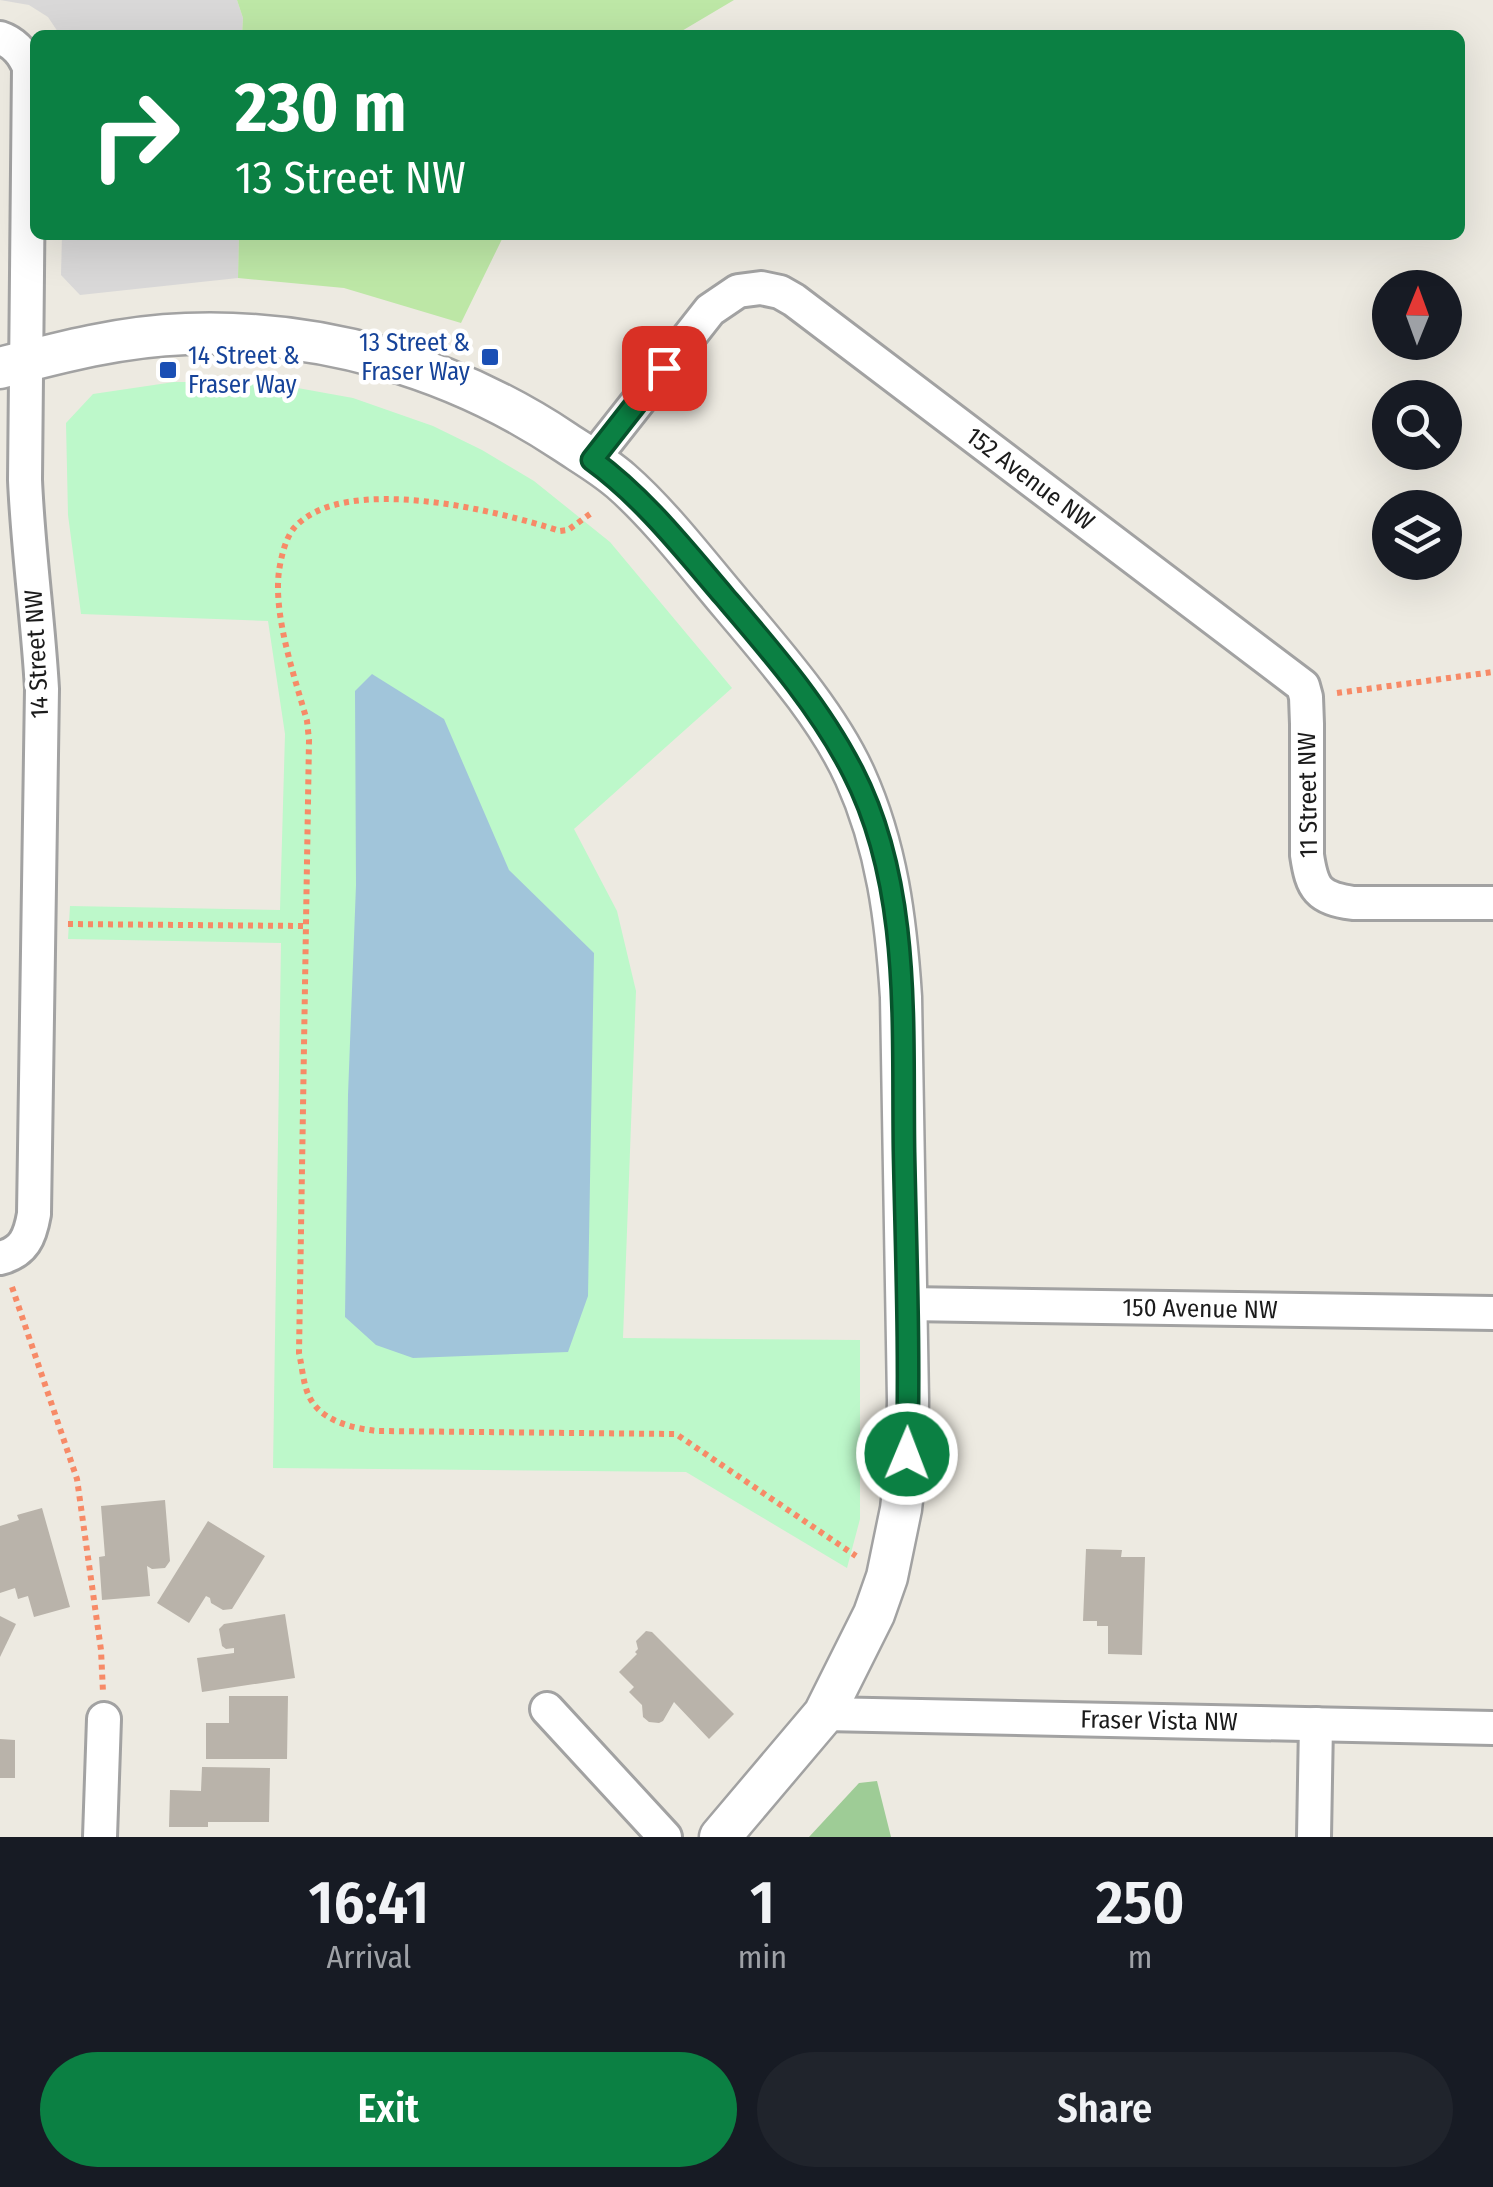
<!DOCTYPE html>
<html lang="en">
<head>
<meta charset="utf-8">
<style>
  body { margin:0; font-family:"Fira Sans Condensed",sans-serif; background:#20242c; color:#f1f3f6; height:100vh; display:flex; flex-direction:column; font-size:38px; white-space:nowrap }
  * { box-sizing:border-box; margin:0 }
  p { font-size:32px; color:#9ea1a6 }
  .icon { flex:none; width:55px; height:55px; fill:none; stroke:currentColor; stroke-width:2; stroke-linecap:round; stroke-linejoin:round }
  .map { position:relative; height:1837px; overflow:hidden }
  .panel { display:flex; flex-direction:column; background:#171b24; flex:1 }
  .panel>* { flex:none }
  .banner { position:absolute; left:30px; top:30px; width:1435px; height:210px; border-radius:15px; box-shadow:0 10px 40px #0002; background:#0b8043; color:#fff; overflow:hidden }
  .needle { width:65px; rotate:1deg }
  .controls { position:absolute; left:1372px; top:270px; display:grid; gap:20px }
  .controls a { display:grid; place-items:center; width:90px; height:90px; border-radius:50%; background:#171b24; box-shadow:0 10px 40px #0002; font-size:50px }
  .pin { position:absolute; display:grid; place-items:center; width:85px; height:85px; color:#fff; margin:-42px; border-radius:20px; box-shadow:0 5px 15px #0006 }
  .me { position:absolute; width:110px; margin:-55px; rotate:1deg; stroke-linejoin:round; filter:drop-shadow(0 0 8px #0008) }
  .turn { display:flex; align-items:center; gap:35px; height:210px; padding:0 40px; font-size:45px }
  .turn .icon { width:130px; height:130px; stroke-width:2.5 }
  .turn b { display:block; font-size:70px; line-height:85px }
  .eta { display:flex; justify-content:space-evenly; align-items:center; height:170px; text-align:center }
  .eta b { font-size:60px; font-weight:600; line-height:70px }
  .action { display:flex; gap:20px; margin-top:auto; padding:20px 40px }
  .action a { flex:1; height:115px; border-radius:60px; background:#0b8043; color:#fff; font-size:40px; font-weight:600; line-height:115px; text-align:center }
  .action a+a { background:#20242c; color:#f1f3f6 }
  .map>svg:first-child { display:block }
  .residential { fill:#d9d8d8 }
  .grass { fill:#bde7a6 }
  .forest { fill:#9ecc96 }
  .park { fill:#bdf8ca }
  .water { fill:#a1c5da }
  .building { fill:#b9b3aa }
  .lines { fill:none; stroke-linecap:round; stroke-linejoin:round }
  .minor-casing { stroke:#a2a2a2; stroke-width:38 }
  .tertiary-casing { stroke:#a2a2a2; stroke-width:45 }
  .path { stroke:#f78a67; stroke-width:6; stroke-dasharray:5 5; stroke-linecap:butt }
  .minor { stroke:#fff; stroke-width:32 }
  .tertiary { stroke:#fff; stroke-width:40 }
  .route-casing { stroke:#07532c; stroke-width:25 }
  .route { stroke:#0b8043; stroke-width:18 }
  .transit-dot { fill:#1a4fb4; stroke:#fff; stroke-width:4 }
  .labels { text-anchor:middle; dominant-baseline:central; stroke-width:9; stroke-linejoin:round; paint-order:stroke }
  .transit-label { font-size:25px; fill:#164399; stroke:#fff; text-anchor:end }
  .street-label { font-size:25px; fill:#1b1b1b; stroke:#fff }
</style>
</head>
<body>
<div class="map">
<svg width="1493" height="1837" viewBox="0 0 1493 1837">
  <rect width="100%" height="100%" fill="#edeae1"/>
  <g class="residential">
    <path d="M0,0H237L243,18L242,35H60L48,17L29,5Z"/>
    <path d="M62,235H239L238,278L80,295L61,275Z"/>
  </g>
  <g class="grass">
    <path d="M237,0H734L675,35H242L243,18Z"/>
    <path d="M239,235H504L461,323L344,288L238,278Z"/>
  </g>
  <path class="forest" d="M877,1781L891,1837H809L859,1783Z"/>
  <path class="park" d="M174,382H224L281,385L353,398L433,426L482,450L534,481L610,542L732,688L574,829L617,911L636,991L623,1338L860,1340V1519L847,1568L686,1472L273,1468L281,943L68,939L70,906L280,910L285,734L268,621L81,614L68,515L66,423L93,394Z"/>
  <path class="water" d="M372,674L444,719L509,870L594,953L588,1296L568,1352L413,1358L376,1345L345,1317L348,1095L356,885L355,691Z"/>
  <g class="building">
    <path d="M165,1500L170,1561L165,1568L152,1569L147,1566L150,1596L102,1600L99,1557L105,1556L101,1506Z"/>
    <path d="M42,1508L70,1607L34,1617L28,1596L18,1599L15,1588L0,1593V1526L19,1520L17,1515Z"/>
    <path d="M208,1521L265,1556L232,1609L223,1610L211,1603L210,1598L206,1596L189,1623L157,1603Z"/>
    <path d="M1086,1549L1122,1550L1121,1557H1145L1142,1655L1108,1654V1626H1097V1621H1083Z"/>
    <path d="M285,1614L295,1678L202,1692L197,1658L234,1653V1648L226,1649L222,1646L219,1629L224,1624Z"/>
    <path d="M0,1616L16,1624L0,1657Z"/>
    <path d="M646,1631L652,1632L734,1714L709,1739L674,1702L663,1721L659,1723L649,1722L643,1717L642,1705L629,1692L634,1687L619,1672L637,1654L635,1652L638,1649L636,1641Z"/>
    <path d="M229,1696H288L287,1759H206V1723H229Z"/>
    <path d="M0,1739L15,1740V1778H0Z"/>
    <path d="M202,1767L270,1768L269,1822H208V1827H169L170,1790L201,1791Z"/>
  </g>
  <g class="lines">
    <g class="minor-casing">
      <g id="minor">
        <path d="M0,38C15,43 23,53 29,67L25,480C28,550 38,619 42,689L34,1214C30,1237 24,1252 0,1258"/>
        <path d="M592,460L710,310L738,291L761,288L780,292L794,300L1303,686L1306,697L1307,724V855C1312,889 1318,898 1353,903H1493"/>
        <path d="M907,1304L1493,1313"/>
        <path d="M547,1709L665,1837"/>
        <path d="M824,1714L1493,1728"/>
        <path d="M100,1837L104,1719"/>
        <path d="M1314,1837L1316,1724"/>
      </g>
    </g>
    <g class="tertiary-casing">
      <path id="tertiary" d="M0,368C61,352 122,336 186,334C320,329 453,367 565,442C583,454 604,466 621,481C660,515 698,565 732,605C774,655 828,716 855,776C887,847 896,920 901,997L908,1400L907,1455L901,1509L887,1577L874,1614L824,1714L720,1837"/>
    </g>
    <g class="path">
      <path d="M590,514L568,530L560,531C499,511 343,472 294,528C285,539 281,558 279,571C273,616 295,678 307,721L309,740L299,1353C302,1366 303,1382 308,1394C319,1421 352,1428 377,1431L676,1434L856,1556"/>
      <path d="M1337,693L1493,672"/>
      <path d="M68,924L307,926"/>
      <path d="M12,1287L77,1479L101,1650L103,1692"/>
    </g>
    <use href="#minor" class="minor"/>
    <use href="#tertiary" class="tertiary"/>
  </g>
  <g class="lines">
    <g class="route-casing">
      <path id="route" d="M664,368L592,460C643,497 683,548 724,596C771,651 820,707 853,772C912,887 902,1027 904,1152C906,1253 910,1354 907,1454"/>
    </g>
    <use href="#route" class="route"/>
  </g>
  <g class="transit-dot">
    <rect x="480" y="347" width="20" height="20" rx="5"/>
    <rect x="158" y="360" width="20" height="20" rx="5"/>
  </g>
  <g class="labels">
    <g class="transit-label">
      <text x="470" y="343">13 Street &amp;<tspan x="470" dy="29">Fraser Way</tspan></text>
      <text x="188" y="356" text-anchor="start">14 Street &amp;<tspan x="188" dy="29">Fraser Way</tspan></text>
    </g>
    <g class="street-label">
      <text transform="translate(1030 479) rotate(37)">152 Avenue NW</text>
      <text transform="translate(37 654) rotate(-93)">14 Street NW</text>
      <text transform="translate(1308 795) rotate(-91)">11 Street NW</text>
      <text transform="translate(1200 1309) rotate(1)">150 Avenue NW</text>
      <text transform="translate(1159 1721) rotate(1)">Fraser Vista NW</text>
    </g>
  </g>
</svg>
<div class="controls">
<a><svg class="needle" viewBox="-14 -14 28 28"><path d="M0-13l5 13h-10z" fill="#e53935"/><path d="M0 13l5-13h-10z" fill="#9ea1a6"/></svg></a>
<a><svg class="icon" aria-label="search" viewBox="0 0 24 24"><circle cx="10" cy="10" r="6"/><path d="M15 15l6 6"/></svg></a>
<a><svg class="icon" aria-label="layers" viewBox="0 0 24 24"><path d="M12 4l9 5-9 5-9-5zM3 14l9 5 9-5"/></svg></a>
</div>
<div class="pin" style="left:664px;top:368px;background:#d93025"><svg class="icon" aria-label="arrive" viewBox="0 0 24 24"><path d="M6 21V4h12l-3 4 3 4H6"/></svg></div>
<svg class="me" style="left:907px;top:1454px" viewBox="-20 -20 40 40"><circle r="17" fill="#0b8043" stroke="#fff" stroke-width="3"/><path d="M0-11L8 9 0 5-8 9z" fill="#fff"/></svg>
<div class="banner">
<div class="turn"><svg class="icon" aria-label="right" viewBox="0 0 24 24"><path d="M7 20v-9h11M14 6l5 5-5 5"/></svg><div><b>230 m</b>13 Street NW</div></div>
</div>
</div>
<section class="panel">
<div class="eta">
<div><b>16:41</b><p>Arrival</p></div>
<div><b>1</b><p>min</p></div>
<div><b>250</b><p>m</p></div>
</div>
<div class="action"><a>Exit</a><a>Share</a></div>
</section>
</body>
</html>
